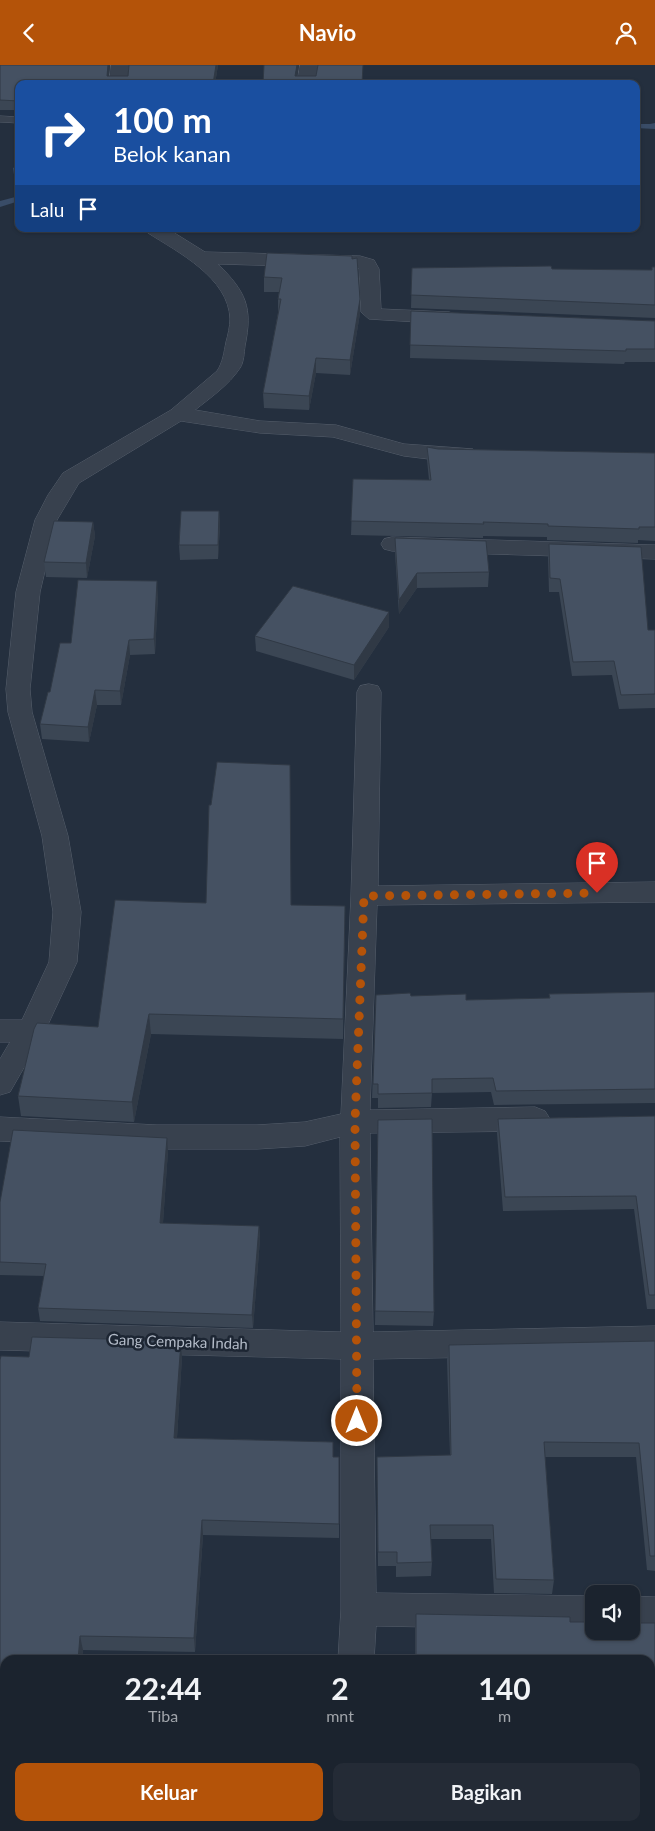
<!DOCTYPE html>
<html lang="id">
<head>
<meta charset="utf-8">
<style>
  body { margin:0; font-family:Lato,sans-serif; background:#242b36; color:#f1f3f6; height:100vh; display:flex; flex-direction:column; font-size:19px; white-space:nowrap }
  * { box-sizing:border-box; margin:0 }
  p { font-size:16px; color:#a0a4aa }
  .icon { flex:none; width:28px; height:28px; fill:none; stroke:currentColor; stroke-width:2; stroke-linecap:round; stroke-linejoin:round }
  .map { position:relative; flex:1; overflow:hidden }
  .drawer { position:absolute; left:0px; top:1590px; width:655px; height:176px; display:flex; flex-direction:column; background:#1b232e; border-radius:15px 15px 0 0; box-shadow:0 1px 4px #0004,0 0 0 1px #39404a }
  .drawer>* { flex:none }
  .top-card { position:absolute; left:15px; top:15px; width:625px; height:152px; border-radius:10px; box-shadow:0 1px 4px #0004,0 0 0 1px #39404a; background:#1a4fa0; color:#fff; overflow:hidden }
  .fabs { position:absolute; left:585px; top:1520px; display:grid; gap:10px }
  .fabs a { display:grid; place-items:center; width:55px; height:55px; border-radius:10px; background:#1b232e; box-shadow:0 1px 4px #0004,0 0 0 1px #39404a; font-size:25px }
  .pin { position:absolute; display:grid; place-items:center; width:42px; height:42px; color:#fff; margin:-51px -21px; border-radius:50% 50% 50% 0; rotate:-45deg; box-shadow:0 0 5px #0007 }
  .pin .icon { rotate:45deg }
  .me { position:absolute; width:55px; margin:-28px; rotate:0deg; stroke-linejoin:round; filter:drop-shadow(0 0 4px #0008) }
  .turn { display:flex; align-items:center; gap:18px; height:105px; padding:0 15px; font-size:22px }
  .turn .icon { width:65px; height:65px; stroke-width:2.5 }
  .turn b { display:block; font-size:35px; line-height:42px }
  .then { display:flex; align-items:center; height:48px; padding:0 15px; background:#0003; gap:10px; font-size:19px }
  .eta { display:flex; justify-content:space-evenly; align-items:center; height:85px; text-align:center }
  .eta b { font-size:30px; font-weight:700; line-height:35px }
  .primary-button { display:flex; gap:10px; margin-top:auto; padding:10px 15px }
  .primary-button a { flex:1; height:58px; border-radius:10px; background:#b45309; color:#fff; font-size:20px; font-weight:700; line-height:58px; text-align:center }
  .primary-button a+a { background:#242b36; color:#f1f3f6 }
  header { display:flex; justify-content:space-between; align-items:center; height:65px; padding:0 15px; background:#b45309; color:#fff; font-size:22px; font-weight:700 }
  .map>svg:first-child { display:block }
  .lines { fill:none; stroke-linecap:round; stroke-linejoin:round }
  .stream { fill:#394c67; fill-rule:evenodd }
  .service-casing { stroke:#565f6c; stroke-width:1 }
  .minor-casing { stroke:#565f6c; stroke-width:1 }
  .service { fill:#38414e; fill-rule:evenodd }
  .minor { fill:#38414e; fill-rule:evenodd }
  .wall { fill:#3b4654 }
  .shaded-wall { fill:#303945 }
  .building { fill:#455162; stroke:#303945 }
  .route { stroke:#b45309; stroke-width:9; stroke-dasharray:0 16.2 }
  .labels { text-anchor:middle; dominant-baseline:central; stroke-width:5; stroke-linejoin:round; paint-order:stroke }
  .street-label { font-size:15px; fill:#b4bcc9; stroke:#1d2633 }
</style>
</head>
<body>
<header><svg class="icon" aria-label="back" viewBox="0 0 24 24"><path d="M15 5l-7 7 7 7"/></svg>Navio<svg class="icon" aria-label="person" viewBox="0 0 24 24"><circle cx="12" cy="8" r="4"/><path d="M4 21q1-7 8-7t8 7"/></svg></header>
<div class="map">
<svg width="655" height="1766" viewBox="0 0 655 1766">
  <rect width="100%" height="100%" fill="#242f3e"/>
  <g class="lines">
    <g class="stream">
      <path d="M655,58V64L636,63V59H650Z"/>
      <path d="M19,100V118L15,116L13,103Z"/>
      <path d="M19,131V136L0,142V136Z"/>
    </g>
    <g class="service-casing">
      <path id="service" d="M0,51L19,52V58L0,57Z"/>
    </g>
    <g class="minor-casing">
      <g id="minor">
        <path d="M111,0H129L127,19H109Z"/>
        <path d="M300,0H318L315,19H297Z"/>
        <path d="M146,164H168L205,187L360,191L374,195L379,204L381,244L449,247L456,249L459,253L456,257L449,259L369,254L361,247L359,203L218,199C246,227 253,242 245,281C244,288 244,297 240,303C229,320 210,333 195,345L260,356L336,360L404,379L473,384L476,389L473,394L437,395L404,391L333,372L260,368L181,356L79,418L57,455L40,527L30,624L32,647L68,771L81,847L77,897L45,966L10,1027L0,1030V994L10,977H0V955H22L49,897L53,847L42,771L8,647L6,624L16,527L35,455L48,430L63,408L171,345L217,306C223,297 224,287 226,277C228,270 230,261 230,254C229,213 178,187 148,168Z"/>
        <path d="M392,472L655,480V494L392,486L384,484L381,479L384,474Z"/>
        <path d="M369,619L378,621L381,627L378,821L655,817V837L377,840L370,1045L535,1042L545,1046L550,1054L545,1062L535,1066L370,1068L373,1267L655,1261V1289L373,1294L376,1528L594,1531V1565L376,1561L374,1595H338L341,1544V1294L0,1285V1257L341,1267L340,1072L305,1081L257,1084H157L0,1076V1052L157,1060H257L305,1057L341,1049L351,831L357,627L360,621Z"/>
        <path d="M631,1531L655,1532V1566L631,1565Z"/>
      </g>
    </g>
    <use href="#service" class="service"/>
    <use href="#minor" class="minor"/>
  </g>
  <g class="wall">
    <path d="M0,0L109,11H128L129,0H218L215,19H19V45H0Z"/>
    <path d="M352,194L360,248L350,310L316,308L309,345L264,343L263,328L278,248V234L279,227H264V212Z"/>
    <path d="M652,202H655V253L411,243L412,203L652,205Z"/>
    <path d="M411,246L655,256V297H625L624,299L410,293Z"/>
    <path d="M427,382L438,384L655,388V476L638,475V478L547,475V472L483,471V473L351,470L353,414L429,415L427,395Z"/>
    <path d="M219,446L220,461L218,494L180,495L179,480Z"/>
    <path d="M93,457L95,471L87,513L46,512L44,497Z"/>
    <path d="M395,473L489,507L488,522L417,523L399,549L395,488Z"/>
    <path d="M549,479L648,565H655V643L619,644L612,610L572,611L559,527H549L548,493Z"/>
    <path d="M158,530L155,589L130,590L121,640H97L89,677L42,674L40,659L50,627L71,578Z"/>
    <path d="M389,562L354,615L256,586L255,571Z"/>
    <path d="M291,840L345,841L343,974L151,969L134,1057L21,1051L18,1031L98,962Z"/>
    <path d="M655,927V1038L494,1040L491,1027L432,1028L431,1042L378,1043V1033H372L376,930L466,935L549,933V929Z"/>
    <path d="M655,1051V1244H647L634,1144L503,1146L497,1068L498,1054Z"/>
    <path d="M378,1055L434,1247L433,1261L375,1260Z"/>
    <path d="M168,1086L163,1158L259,1161L260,1174L253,1263L40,1256L38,1243L44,1211L0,1210V1137Z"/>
    <path d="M32,1272L181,1276L182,1292L177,1373L333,1377V1392H339V1473L203,1470L195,1587L83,1585L82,1595H5V1761H100L99,1766H0V1295L1,1291L29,1292Z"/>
    <path d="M655,1276V1506L647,1505L636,1392H545L554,1515L552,1529L494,1528L491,1474H431L432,1497L431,1511L396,1512V1501H378L377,1392L450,1390L447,1295L449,1280Z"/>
    <path d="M416,1549L570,1552V1557H594V1566H631V1558H655V1766H168L169,1761H650V1595H415V1564Z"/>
  </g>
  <g class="shaded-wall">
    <path d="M108,0H110L108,19L107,11Z"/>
    <path d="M216,0H218L215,19H213Z"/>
    <path d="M297,0H299L296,19L295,11Z"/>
    <path d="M360,234V248L350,310V295Z"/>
    <path d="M316,293V308L309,345V331Z"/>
    <path d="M219,446L220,461L218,494V480Z"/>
    <path d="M93,457L95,471L87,513L86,498Z"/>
    <path d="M417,508V523L399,549V535Z"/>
    <path d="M157,516L158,530L155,589L154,574Z"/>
    <path d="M389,547V562L354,615V600Z"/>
    <path d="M129,575L130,590L121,640L120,626Z"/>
    <path d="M95,625L97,640L89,677L88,662Z"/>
    <path d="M149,949L151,969L134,1057L132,1037Z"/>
    <path d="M167,1073L168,1086L162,1171L160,1158Z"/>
    <path d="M259,1161L260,1174L253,1263L252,1250Z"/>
    <path d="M181,1276L182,1292L176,1388L174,1373Z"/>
    <path d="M202,1455L203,1470L195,1587L194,1573Z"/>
    <path d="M80,1571L83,1585L82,1595H78Z"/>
    <path d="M96,1761H100L99,1766H96Z"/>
  </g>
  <g class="building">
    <path d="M0,0H108L107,11H128L129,0H216L213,19H19V36L0,35Z"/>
    <path d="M264,0H297L295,11H316L318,0H363L362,19H263Z"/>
    <path d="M267,188L352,191V194L357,193L360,234L350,295L316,293L309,331L263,328L281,234H278L282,213L264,212Z"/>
    <path d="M551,201L552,204L652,205V202H655V240L411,230L412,203Z"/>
    <path d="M411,246L655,256V284H626V286L410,280Z"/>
    <path d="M427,382L438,384L655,388V462H639V464L548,461V459L483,457L484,459L351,456L353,414L431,415Z"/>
    <path d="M181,446H219L218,480H179Z"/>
    <path d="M54,456L93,457L86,498L44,497Z"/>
    <path d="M395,473L486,476L489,507L417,508L399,535Z"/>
    <path d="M549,479L641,482L648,565H655V629L621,630L614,596L573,597L560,514L550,513Z"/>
    <path d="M78,515L157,516L154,574L129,575L120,626L95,625L88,662L40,659L48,627H50L60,578H71Z"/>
    <path d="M293,521L389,547L354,600L255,571Z"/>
    <path d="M217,697L290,700L291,840L345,841L343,954L149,949L132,1037L18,1031L34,964L37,958L98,962L115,835L206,838L209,740H211Z"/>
    <path d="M655,927V1024L496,1026L493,1013L432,1014V1028L378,1029V1019H373L376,930L410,928L411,931L466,929V935L550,933L549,929Z"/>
    <path d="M655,1051V1230H649L636,1131L505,1132L498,1054Z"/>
    <path d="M432,1054L434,1247L375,1246L378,1055Z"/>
    <path d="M13,1065L167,1073L160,1158L259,1161L252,1250L38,1243L46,1199L0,1197V1137Z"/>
    <path d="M32,1272L181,1276L174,1373L333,1377V1392H339V1459L202,1455L194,1573L80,1571L78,1595H5V1761H96V1766H0V1295L1,1291L29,1292Z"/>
    <path d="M655,1276V1491H650L639,1378L544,1377L554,1515L496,1514L493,1460H430L432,1497L397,1498V1487H378L377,1392L451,1390L449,1280Z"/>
    <path d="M416,1549L570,1552V1557H594V1566H631V1558H655V1766H168L169,1761H650V1595H416Z"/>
  </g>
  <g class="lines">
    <path class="route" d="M357,1356L355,1057L364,831L597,828"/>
  </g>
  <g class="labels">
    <g class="street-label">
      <text transform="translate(178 1276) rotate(2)">Gang Cempaka Indah</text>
    </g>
  </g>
</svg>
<div class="fabs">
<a><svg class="icon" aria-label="sound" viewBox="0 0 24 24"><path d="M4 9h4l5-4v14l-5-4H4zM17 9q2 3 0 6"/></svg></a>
</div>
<div class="pin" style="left:597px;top:828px;background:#d93025"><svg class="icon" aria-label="arrive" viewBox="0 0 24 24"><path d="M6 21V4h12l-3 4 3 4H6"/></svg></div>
<svg class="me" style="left:357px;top:1356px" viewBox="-20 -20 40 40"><circle r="17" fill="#b45309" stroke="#fff" stroke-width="3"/><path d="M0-11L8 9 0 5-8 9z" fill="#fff"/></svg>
<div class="top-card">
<div class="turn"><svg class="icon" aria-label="right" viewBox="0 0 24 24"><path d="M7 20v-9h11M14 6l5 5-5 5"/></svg><div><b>100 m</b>Belok kanan</div></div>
<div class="then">Lalu<svg class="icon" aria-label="arrive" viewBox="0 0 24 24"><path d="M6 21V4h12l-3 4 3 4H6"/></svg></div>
</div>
<section class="drawer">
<div class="eta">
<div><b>22:44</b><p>Tiba</p></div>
<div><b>2</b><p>mnt</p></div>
<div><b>140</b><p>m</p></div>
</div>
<div class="primary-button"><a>Keluar</a><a>Bagikan</a></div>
</section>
</div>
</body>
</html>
